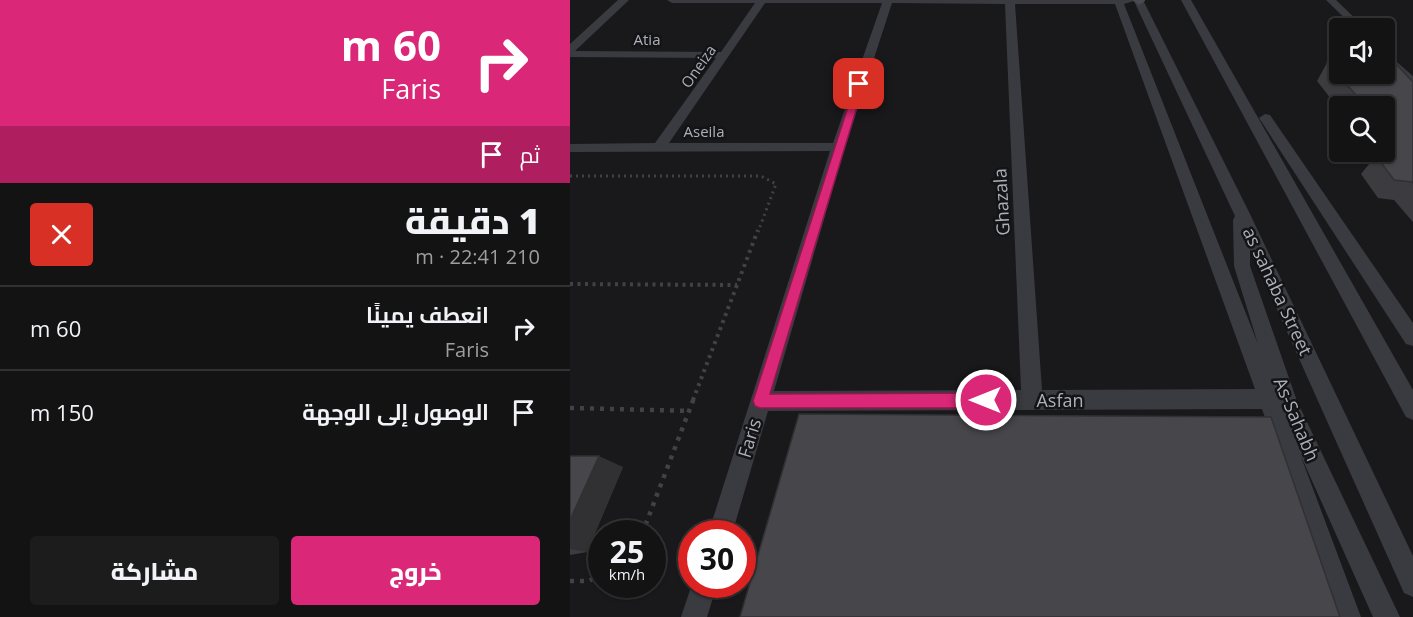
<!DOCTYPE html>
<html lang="ar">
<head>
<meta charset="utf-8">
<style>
  body { margin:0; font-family:"Open Sans",Cairo,sans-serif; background:#1c1c1d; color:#f1f3f6; direction:rtl; height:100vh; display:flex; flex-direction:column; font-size:22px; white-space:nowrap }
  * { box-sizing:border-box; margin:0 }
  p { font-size:20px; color:#9d9ea0 }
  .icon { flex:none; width:33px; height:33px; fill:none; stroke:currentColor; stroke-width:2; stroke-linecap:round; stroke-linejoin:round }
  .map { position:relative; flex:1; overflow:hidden; direction:ltr }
  .details { display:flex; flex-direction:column; background:#131314; width:570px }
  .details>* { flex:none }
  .guide { background:#db2777; color:#fff; overflow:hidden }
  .fabs { position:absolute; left:759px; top:18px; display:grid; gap:12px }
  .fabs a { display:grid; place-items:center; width:66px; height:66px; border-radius:6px; background:#131314; box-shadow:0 2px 4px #0004,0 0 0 2px #323234; font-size:30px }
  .speed { position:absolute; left:18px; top:520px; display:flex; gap:12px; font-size:30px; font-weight:700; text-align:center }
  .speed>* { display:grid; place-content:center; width:78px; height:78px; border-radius:50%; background:#131314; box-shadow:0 2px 4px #0004,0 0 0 2px #323234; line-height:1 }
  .speed small { font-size:15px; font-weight:400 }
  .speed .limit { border:9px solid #d22; background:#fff; color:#111 }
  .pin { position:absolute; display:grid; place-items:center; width:51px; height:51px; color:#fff; margin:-26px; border-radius:12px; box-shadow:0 3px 9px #0006 }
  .me { position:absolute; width:66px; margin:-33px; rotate:270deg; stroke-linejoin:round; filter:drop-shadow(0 0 4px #0008) }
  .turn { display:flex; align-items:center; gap:21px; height:126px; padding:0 30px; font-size:27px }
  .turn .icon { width:78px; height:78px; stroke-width:2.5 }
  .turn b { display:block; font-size:42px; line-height:51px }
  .then { display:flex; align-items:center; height:57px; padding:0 30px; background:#0003; gap:12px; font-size:22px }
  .round { display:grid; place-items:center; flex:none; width:63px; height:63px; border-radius:6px; background:#1c1c1d }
  .headline { display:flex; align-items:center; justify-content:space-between; height:102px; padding:0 30px }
  h1 { font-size:36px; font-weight:800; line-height:45px }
  .action { display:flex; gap:12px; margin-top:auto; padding:12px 30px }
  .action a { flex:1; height:69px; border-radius:6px; background:#db2777; color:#fff; font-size:24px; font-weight:800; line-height:69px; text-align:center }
  .action a+a { background:#1c1c1d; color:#f1f3f6 }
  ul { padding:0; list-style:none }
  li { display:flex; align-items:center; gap:18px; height:84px; padding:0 30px; border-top:2px solid #323234 }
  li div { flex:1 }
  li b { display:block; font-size:22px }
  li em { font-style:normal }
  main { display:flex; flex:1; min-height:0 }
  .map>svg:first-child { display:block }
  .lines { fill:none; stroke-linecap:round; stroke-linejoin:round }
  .path-far2 { stroke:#404247; stroke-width:3; stroke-dasharray:2 4; stroke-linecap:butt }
  .path-far1 { stroke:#404247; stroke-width:4; stroke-dasharray:3 4.5; stroke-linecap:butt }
  .path { stroke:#404247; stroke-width:4.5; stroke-dasharray:4 6; stroke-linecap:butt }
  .street { fill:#3a3b40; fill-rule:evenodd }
  .secondary { fill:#494a50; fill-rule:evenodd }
  .wall { fill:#3c3c40 }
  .shaded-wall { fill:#313134 }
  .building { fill:#46464b; stroke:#313134; stroke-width:1.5 }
  .route { fill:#db2777; stroke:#8e194d; stroke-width:1.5 }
  .labels { text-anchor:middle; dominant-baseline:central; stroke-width:5; stroke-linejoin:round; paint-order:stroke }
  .far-street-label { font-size:15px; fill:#adb0ba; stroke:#141416 }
  .street-label { font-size:18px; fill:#adb0ba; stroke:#141416 }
</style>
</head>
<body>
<main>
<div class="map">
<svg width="843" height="617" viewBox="0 0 843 617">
  <rect width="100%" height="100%" fill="#19191b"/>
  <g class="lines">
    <path class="path-far2" d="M0,176H191L206,184L188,232"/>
    <g class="path-far1">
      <path d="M0,284L167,285"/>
      <path d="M123,400L188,230"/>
    </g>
    <g class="path">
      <path d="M0,408L119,411"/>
      <path d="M72,534L124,398"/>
      <path d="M0,581H19L32,574"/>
    </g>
    <g class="street">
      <path d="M48,0H59L5,51L151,52L185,3H102L97,0H573L679,212L843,556V597L834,593L680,249V266L727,401L830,617H803L730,454L791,617H765L692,409L198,411L162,534H138L260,151L0,152V144L85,143L146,58L0,57V44ZM564,1L665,216L663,220L664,266L688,344L554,4ZM195,3H312L263,143H99ZM322,3L435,4L451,390L204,391L275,147ZM445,4H545L685,389L472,390Z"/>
      <path d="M611,0H621L843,390V420L836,417Z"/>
      <path d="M756,0H766L795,28H785Z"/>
      <path d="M814,51L843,76V87L839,85L814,61Z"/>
      <path d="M695,114L700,115L843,323V346L836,344L689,118Z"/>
      <path d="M122,584L147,585L137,617H111Z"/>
    </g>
    <path class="secondary" d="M562,0H575V1L569,5Z"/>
  </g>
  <g class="wall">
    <path d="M757,63L843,82V222L824,200L808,198L791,174L800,163L790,152H814V106H770V127L759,114L765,104L747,81Z"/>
    <path d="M0,456L53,467L17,552L0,555Z"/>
  </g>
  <path class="shaded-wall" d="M29,456L53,467L17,552L0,549V520Z"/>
  <g class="building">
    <path d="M757,63H770V74H814V63H825L843,82V184L842,182L824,180L806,156L822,153L814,144V106H780L770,96H787Z"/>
    <path d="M229,414L701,417L770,617H170Z"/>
    <path d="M0,456H29L0,520Z"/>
  </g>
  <path class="route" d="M286,82L294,84L200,394L416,393L422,395L424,400L422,405L416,408H190L185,406L183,401Z"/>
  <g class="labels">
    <g class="far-street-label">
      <text x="77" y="39">Atia</text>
      <text transform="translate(128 66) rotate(-55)">Oneiza</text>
      <text x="134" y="131">Aseila</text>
    </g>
    <g class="street-label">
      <text transform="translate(431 202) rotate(-93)">Ghazala</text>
      <text transform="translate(708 291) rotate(65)">as sahaba Street</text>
      <text x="490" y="400">Asfan</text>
      <text transform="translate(727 419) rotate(67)">As-Sahabh</text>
      <text transform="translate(179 438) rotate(-73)">Faris</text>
    </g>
  </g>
</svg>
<div class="fabs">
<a><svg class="icon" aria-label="sound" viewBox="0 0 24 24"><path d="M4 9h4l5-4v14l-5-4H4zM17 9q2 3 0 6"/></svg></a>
<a><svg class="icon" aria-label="search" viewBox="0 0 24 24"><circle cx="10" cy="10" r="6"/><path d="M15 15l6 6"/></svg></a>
</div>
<div class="speed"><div>25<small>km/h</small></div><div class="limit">30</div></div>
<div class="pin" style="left:289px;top:84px;background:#d93025"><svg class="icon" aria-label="arrive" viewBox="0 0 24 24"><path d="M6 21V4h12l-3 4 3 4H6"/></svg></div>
<svg class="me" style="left:416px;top:400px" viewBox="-20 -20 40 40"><circle r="17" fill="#db2777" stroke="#fff" stroke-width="3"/><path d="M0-11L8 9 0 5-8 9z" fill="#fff"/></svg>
</div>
<section class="details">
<div class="guide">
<div class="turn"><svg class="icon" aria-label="right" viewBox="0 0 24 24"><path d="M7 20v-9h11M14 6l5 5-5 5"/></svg><div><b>60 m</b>Faris</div></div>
<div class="then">ثم<svg class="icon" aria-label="arrive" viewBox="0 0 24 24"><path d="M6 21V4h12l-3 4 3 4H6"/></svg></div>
</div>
<div class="headline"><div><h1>1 دقيقة</h1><p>210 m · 22:41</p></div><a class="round" style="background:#d93025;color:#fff"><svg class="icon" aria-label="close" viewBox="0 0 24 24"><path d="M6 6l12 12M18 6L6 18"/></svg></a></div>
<ul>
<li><svg class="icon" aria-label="right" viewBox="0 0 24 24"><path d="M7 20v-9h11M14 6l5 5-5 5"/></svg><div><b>انعطف يمينًا</b><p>Faris</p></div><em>60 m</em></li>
<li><svg class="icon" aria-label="arrive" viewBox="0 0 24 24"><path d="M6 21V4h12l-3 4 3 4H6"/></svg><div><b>الوصول إلى الوجهة</b></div><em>150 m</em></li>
</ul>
<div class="action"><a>خروج</a><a>مشاركة</a></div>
</section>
</main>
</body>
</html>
